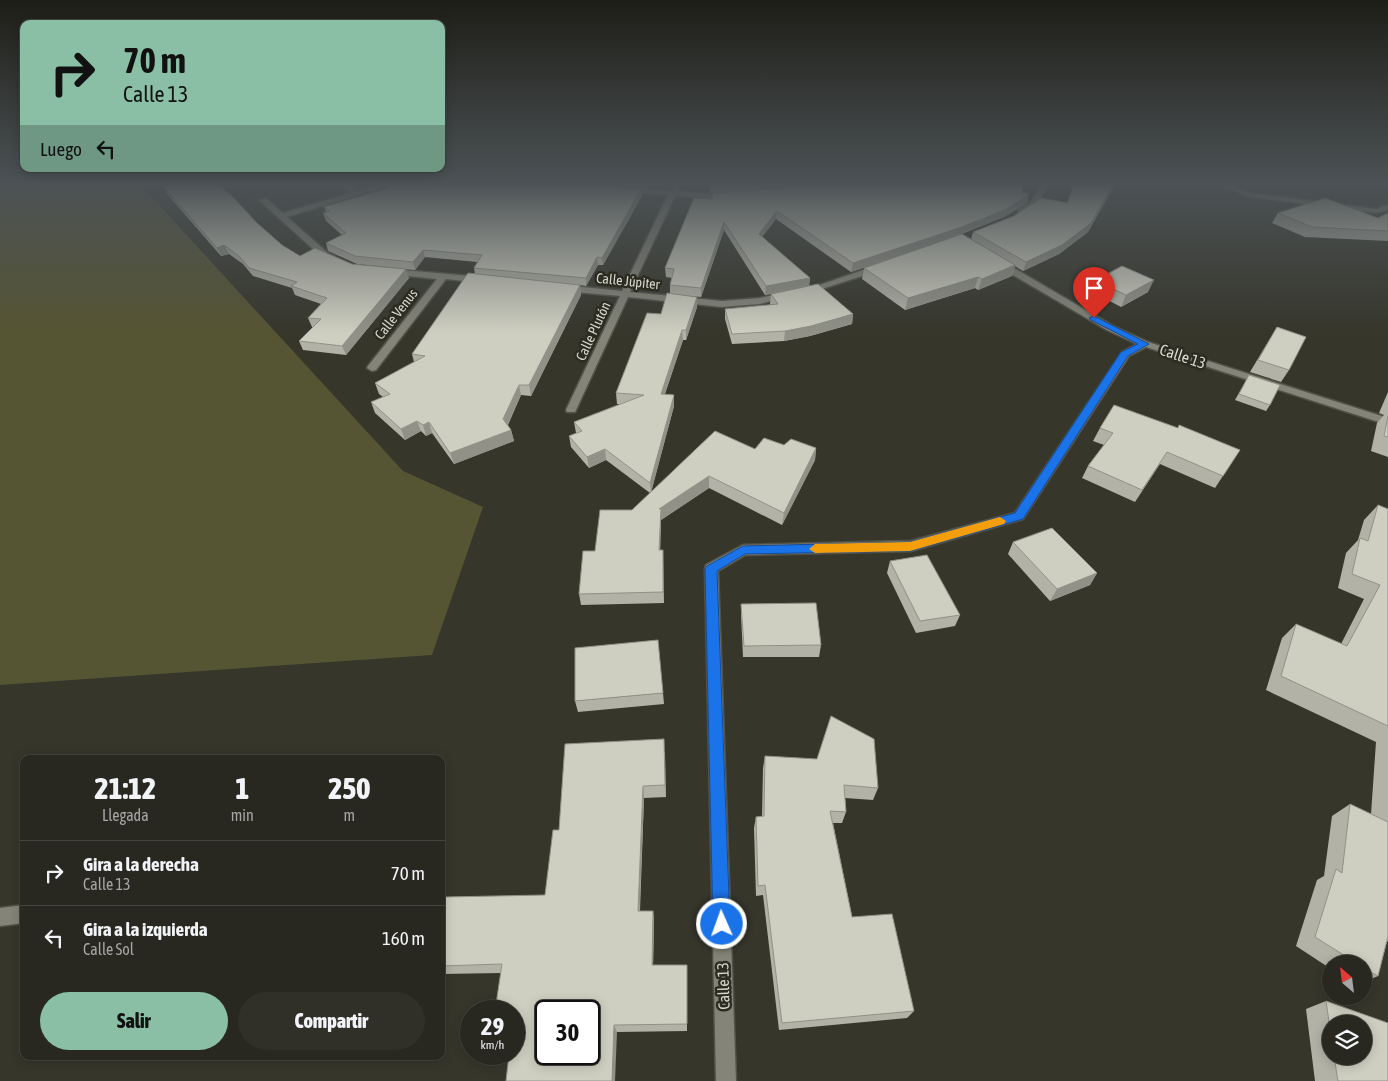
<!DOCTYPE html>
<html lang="es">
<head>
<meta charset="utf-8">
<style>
  body { margin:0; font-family:"Asap Condensed",sans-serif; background:#303029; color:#f1f3f6; height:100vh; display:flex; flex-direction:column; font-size:19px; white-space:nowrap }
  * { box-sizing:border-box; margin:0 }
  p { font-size:16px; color:#a5a6a5 }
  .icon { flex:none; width:28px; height:28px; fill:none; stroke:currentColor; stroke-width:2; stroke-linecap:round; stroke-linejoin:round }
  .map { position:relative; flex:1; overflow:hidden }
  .panel { position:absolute; left:20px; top:755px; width:425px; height:305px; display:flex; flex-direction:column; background:#282820; border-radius:10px; box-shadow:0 2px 12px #0003,0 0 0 1px #44443e }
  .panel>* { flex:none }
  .top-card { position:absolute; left:20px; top:20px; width:425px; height:152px; border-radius:10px; box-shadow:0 2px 12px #0003,0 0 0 1px #44443e; background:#8abfa5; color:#111; overflow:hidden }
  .needle { width:32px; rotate:332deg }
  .tools { position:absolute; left:1322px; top:955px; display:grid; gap:10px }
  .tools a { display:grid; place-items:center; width:50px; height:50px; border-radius:50%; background:#282820; box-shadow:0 2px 12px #0003,0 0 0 1px #44443e; font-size:25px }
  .speed { position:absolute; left:460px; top:1000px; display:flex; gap:10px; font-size:25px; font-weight:700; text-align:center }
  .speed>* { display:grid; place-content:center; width:65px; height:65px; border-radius:50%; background:#282820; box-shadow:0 2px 12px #0003,0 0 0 1px #44443e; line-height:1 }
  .speed small { font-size:12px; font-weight:400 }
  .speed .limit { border:2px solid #111; border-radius:8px; background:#fff; color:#111 }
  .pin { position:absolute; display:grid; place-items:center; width:42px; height:42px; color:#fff; margin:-51px -21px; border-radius:50% 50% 50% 0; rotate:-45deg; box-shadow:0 0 5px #0007 }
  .pin .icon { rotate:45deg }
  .me { position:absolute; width:55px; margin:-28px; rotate:358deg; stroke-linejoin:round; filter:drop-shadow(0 0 4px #0008) }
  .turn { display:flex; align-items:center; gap:18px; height:105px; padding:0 20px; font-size:22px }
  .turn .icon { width:65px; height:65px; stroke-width:2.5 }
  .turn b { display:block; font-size:35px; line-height:42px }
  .then { display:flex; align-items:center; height:48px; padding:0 20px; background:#0003; gap:10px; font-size:19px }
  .eta { display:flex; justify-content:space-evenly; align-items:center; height:85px; text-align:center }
  .eta b { font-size:30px; font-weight:800; line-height:35px }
  .button { display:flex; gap:10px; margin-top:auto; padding:10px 20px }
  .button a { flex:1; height:58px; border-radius:30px; background:#8abfa5; color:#111; font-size:20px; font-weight:800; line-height:58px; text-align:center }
  .button a+a { background:#303029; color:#f1f3f6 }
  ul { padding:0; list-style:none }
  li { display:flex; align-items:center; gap:15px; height:65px; padding:0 20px; border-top:1px solid #44443e }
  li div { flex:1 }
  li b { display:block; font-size:19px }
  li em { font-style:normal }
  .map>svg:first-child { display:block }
  .green { fill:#555433 }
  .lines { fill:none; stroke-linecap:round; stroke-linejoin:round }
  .street-casing { stroke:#525248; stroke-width:3 }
  .street { fill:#848478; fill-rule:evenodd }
  .wall { fill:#b2b2a6; fill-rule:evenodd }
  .shaded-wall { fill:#919187 }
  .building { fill:#cfcfc1; stroke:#919187; fill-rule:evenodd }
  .route { fill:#1a73e8; stroke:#114b97 }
  .slow { fill:#f59e0b }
  .labels { text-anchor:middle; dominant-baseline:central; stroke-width:5; stroke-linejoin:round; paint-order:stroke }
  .far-street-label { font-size:14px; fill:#d8d8d1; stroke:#2c2c21 }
  .street-label { font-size:16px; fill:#d8d8d1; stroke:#2c2c21 }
</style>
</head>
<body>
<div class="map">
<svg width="1388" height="1081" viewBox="0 0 1388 1081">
  <rect width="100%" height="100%" fill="#36362b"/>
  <path class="green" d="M0,183H139L403,471L483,507L432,655L0,685Z"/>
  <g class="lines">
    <g class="street-casing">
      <g id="street">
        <path d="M339,183H346L358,191L386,183H397L287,217L329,254L334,256V260L323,258L259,200L266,198L283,213L351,193Z"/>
        <path d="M674,183H681L677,191L728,195L732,197L728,199L675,196L630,292L722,301L760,298L787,292L791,295L760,304L722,307L628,297L576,410L575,412H567L566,410L620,296L563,291L559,288L563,285L622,291L668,195L626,192L622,190L626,188L670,191Z"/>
        <path d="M1042,183H1049C1042,195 1034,215 1018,214V210L1031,202Z"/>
        <path d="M1214,183H1224L1251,193L1376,209L1388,205V210L1376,213L1250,197Z"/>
        <path d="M996,261H1002L1113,326L1148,342L1388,418V425L1146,347L1129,356L1023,519L911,551L745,555L718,571L736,1081H716L705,569L706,565L743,545L911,541L1015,513L1122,352L1137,344L1107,330L996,265Z"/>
        <path d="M878,265L881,266V270L809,293L806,294L802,291Z"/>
        <path d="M392,269L481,277L485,280L481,283L446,279L376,370L372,371L367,368L368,366L437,279L389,274L388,272Z"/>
        <path d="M24,905V923L0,926V908Z"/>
      </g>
    </g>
    <use href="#street" class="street"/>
  </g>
  <g class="wall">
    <path d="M168,183H217L257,223L282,245L300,256L352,264L409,278L346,355L303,350L299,341L313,327H312L308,318L321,304L295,295L292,288L253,276L243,264L229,254L221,256L167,194L163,186L170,184Z"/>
    <path d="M386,183H570L642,196L603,265H598L586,286L580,285L581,295L531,396L521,395L508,425L511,430L514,441L454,464L432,433L426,436L421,431L405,440L375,413L371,402L383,397L379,394L375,383L414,362L412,354L475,274L474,268L477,262L425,257L415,270L357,264L328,251L326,243L342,235L326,221L323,213L326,212L324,207L388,188Z"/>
    <path d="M576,183H649L646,189Z"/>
    <path d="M709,183H1023L1022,192L1029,194L1027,203L1004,217L962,234L971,239L973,232L1067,203L1074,183H1116L1088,232L1059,254L1023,271L1015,266L1012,276L978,290L975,288L905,310L862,279L864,268L893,258L851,272L776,219L762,237L810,278L809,286L853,314L852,324L810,336L784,341L732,344L725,319V309L771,305L770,304L771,294L765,295L724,230L701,297L680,295L697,307L686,340H683L665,394L674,395V406L651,492L755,449L784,445L816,448L815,460L782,525L709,488L661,520L660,550H663L664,603L581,605L579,594L595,551L632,510L650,493L606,460L589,468L571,447L569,436L576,433L574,422L622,404H617L616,393L661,314L670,294V285L672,278L666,277L665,268L712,199V193H710Z"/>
    <path d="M1278,213L1378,218L1388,213V241L1305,237L1272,223Z"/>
    <path d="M1109,273L1148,292L1121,307L1104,298V284Z"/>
    <path d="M1277,327L1289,370L1281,382L1250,372Z"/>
    <path d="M1249,375L1270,405L1266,411L1235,400Z"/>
    <path d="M1388,392V457L1371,451L1377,423L1384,415L1379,413Z"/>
    <path d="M1100,428L1240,450L1215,488L1160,464L1135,502L1082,478L1088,466L1104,445L1093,441Z"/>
    <path d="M1378,505L1388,509V506V942L1387,941L1378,976L1364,982V964H1331V969L1296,946L1317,880L1324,876L1332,816L1350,804L1371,814L1376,742L1266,690L1282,638L1296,624L1341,644L1364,599L1338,588L1346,553L1358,540L1364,520Z"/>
    <path d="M1013,542L1097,573L1090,585L1050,601L1008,554Z"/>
    <path d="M890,561L960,615L955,626L916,633L887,573Z"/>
    <path d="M741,604L821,645L819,657H743L741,615Z"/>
    <path d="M663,693L664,704L578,712L575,701Z"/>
    <path d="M665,752L666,797L644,798L640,911H653L654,920L653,965H687V1031L617,1032L514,1011L501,973L441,974V915L545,895L559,830Z"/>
    <path d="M765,756L878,788L873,800L845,798L846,812L842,823H833L852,917L914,1011L907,1018L779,1030L763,895L756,896L754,828L756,817L762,816L763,768Z"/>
    <path d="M1326,1001L1388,1081H1315L1306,1009ZM1331,1024L1364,1056H1331Z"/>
  </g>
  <g class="shaded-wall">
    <path d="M645,183H649L646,189Z"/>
    <path d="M764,183H816L763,190Z"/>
    <path d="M1114,183H1116L1088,232L1059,254L1023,271L1026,262Z"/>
    <path d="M641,189L642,196L603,265L602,258Z"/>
    <path d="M1029,194L1027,203L1004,217L956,236L851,272L853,263Z"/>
    <path d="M777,211L776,219L758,242L759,234Z"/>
    <path d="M724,222V230L701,297V288Z"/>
    <path d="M224,245L229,254L221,256L217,248Z"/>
    <path d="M423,250L425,257L415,270L413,262Z"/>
    <path d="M597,257L598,265L586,286V278Z"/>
    <path d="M1015,265L1012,276L978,290L982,279Z"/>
    <path d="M406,269L409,278L346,355L342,346Z"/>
    <path d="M978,277L975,288L905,310L908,298Z"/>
    <path d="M810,278L809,286L765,295L766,286Z"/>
    <path d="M1154,280L1148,292L1121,307L1126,295Z"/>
    <path d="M580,285L581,295L531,396L529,385Z"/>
    <path d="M697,297V307L686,340V330Z"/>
    <path d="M853,314L852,324L810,336L784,341L785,331Z"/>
    <path d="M682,330L683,340L661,405V394Z"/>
    <path d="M519,385L521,395L505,430L503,419Z"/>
    <path d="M674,395V406L651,493L650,483Z"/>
    <path d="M417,421L421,431L405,440L401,429Z"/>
    <path d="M429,422L432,433L426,436L423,425Z"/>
    <path d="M511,430L514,441L454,464L450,453Z"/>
    <path d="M816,448L815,460L782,525L784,513Z"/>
    <path d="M605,449L606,460L589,468L587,457Z"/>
    <path d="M709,476V488L661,520L660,561L659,509Z"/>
    <path d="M1097,573L1090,585L1050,601L1057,589Z"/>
    <path d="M643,786L644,798L639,921L638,911Z"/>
    <path d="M653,911L654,920L653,973L652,965Z"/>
    <path d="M614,1025L617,1032L615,1081H612Z"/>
  </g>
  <g class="building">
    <path d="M172,183H217L234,198L257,223L282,245L300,256L315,248L352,264L406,269L342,346L299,341L321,319L308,318L327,298L291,286L297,282L249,268L239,256L224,245L217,248L163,186L172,184Z"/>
    <path d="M388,183H570L641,189L602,258L597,257L586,278L474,268L482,255L423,250L413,262L355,256L326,243L346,233L323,213L330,211L324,207L393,187Z"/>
    <path d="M710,183H756L710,185Z"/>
    <path d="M814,183H1023L1022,192L1029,194L1007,209L959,228L853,263L777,211L759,234L810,278L766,286L724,222L701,288L670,285L674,269L665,268L694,198L713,199L712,193L774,189Z"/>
    <path d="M1074,183H1114L1091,223L1062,245L1026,262L973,232L1014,216L1041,198L1068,203Z"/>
    <path d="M1325,198L1378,218L1388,213V231L1312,227L1278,213Z"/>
    <path d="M962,234L1015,265L982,279L978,277L908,298L864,268Z"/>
    <path d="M1122,266L1154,280L1126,295L1109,287V273Z"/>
    <path d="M468,273L580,285L529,385H519L503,419L511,430L450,453L429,422L423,425L417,421L401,429L371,402L390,394L375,383L425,356L412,354Z"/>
    <path d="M818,284L853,314L811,326L785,331L732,334L725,309L778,304L771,294Z"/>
    <path d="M667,293L697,297L686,330H682L661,394L674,395L650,483L605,449L587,457L569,436L582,431L574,422L644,395L616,393L647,313L661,314Z"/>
    <path d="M1277,327L1306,337L1289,370L1258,360Z"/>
    <path d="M1249,375L1280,385L1270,405L1239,394Z"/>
    <path d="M1114,405L1178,428L1179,425L1240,450L1223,476L1167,452L1142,490L1088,466L1113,433L1100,428Z"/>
    <path d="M1388,416V437L1384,436Z"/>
    <path d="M715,431L755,449L764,438L784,445L791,439L816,448L784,513L709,476L659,509H661L659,550H663V592L579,594L583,551H595L600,510H632Z"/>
    <path d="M1378,505L1388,509V726L1281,676L1296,624L1347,646L1380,585L1352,574L1360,538L1368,541Z"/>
    <path d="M1052,528L1097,573L1057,589L1013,542Z"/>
    <path d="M927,555L960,615L920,621L890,561Z"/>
    <path d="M816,603L821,645L744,646L741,604Z"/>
    <path d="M658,640L663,693L575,701V648Z"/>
    <path d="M831,716L874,739L878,788L844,785L846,812L830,811L852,917L892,914L914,1011L782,1023L765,885L758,886L756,817L764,816L765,756L817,759Z"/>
    <path d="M664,739L665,785L643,786L638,911H653L652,965H687V1024L614,1025L612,1081H506L509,1054H514V1011H495L502,964L441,966V915L445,897L545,895L553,830H559L565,744ZM546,1011H589V1054H546Z"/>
    <path d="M1350,804L1388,822V936L1378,976L1364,968V964H1358L1315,937L1336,869L1342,873Z"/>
    <path d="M1326,1001L1388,1023V1081H1338L1334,1056H1364V1024H1331V1035Z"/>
  </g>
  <linearGradient id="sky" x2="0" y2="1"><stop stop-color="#1e1e18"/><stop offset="0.55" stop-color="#4c5255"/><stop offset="1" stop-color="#4c5255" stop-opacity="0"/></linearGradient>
  <rect width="1388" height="334" fill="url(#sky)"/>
  <path class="route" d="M1094,316L1149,344L1128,356L1023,519L910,551L745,554L717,571L730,924L727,929L722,932L716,929L713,924L705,569L707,566L743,546L910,542L1015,513L1121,352L1138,344L1091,320L1089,318Z"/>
  <path class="slow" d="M1000,517L1006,521L1004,524L910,551L815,553L809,549L815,544L910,542Z"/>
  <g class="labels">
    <g class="far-street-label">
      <text transform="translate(628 281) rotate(6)">Calle Júpiter</text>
      <text transform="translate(396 314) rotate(-52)">Calle Venus</text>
      <text transform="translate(593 331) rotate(-65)">Calle Plutón</text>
    </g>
    <g class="street-label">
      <text transform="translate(1183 356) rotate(18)">Calle 13</text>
      <text transform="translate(723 986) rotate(-92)">Calle 13</text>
    </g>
  </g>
</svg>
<div class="tools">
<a><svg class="needle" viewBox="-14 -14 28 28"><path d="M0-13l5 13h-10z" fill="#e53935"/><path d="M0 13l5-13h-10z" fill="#a5a6a5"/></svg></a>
<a><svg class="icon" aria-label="layers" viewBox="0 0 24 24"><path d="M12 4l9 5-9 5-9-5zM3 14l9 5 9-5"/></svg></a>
</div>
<div class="speed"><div>29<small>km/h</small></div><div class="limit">30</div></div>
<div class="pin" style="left:1094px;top:318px;background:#d93025"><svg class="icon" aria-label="arrive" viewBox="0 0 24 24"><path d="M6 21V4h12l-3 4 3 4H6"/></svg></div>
<svg class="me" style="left:722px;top:924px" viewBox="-20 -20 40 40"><circle r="17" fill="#1a73e8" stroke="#fff" stroke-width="3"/><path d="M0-11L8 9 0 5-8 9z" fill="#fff"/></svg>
<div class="top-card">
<div class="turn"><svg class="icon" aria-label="right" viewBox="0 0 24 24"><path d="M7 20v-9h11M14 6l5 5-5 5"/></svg><div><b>70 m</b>Calle 13</div></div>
<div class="then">Luego<svg class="icon" aria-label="left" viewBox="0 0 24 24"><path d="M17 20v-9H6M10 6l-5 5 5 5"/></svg></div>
</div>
<section class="panel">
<div class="eta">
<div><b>21:12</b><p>Llegada</p></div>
<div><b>1</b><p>min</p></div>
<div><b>250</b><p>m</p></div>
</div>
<ul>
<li><svg class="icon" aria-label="right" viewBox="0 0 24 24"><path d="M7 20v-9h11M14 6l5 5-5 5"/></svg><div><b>Gira a la derecha</b><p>Calle 13</p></div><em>70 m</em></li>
<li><svg class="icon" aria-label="left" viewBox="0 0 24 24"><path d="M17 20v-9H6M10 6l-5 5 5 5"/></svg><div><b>Gira a la izquierda</b><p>Calle Sol</p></div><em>160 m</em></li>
</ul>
<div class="button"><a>Salir</a><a>Compartir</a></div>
</section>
</div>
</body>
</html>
